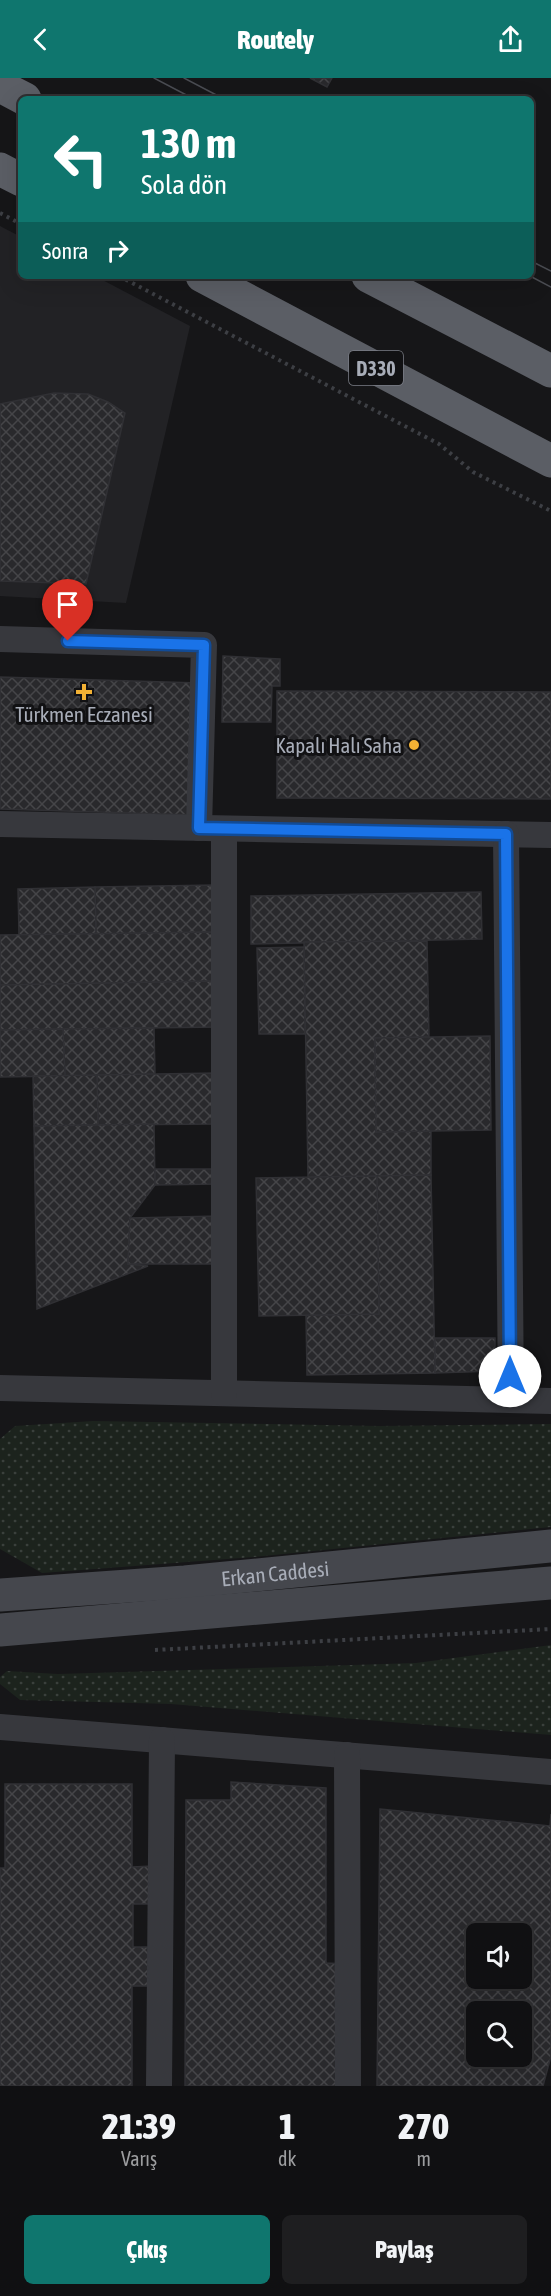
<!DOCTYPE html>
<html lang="tr">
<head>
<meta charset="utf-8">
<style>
  body { margin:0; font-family:"Asap Condensed",sans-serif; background:#1e1e20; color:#f1f3f6; height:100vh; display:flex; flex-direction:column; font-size:22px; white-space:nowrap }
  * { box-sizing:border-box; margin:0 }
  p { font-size:20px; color:#9c9d9f }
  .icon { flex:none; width:33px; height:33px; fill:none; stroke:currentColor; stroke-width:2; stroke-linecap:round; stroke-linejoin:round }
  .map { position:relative; height:2008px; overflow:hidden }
  .drawer { display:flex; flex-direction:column; background:#101012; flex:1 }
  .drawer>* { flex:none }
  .hud { position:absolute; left:18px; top:18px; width:516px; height:183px; border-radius:9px; box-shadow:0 6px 24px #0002,0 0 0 2px #303032; background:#0f766e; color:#fff; overflow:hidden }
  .tools { position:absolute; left:466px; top:1845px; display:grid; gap:12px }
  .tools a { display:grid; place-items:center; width:66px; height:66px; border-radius:9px; background:#101012; box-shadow:0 6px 24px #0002,0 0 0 2px #303032; font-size:30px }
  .pin { position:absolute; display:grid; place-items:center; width:51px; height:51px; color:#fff; margin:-62px -26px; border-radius:50% 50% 50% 0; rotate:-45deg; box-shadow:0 0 6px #0007 }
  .pin .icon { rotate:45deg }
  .me { position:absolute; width:66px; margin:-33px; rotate:0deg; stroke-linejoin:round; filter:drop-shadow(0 0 4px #0008) }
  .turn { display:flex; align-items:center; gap:21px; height:126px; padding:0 24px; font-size:27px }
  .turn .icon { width:78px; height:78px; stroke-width:2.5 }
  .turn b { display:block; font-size:42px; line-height:51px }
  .then { display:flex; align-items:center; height:57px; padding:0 24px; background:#0003; gap:12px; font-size:22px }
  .eta { display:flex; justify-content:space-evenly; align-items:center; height:102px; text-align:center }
  .eta b { font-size:36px; font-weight:800; line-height:42px }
  .button { display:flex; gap:12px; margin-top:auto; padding:12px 24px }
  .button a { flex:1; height:69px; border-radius:9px; background:#0f766e; color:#fff; font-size:24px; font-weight:800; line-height:69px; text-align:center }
  .button a+a { background:#1e1e20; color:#f1f3f6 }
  header { display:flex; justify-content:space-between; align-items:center; height:78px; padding:0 24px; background:#0f766e; color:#fff; font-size:27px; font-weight:800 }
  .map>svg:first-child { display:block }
  .built { fill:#222225 }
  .grass { fill:url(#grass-dots) }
  .building { fill:url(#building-cross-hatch); stroke:#303034; stroke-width:1.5; fill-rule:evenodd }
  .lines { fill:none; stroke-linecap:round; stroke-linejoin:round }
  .path { stroke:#3d3f44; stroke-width:4; stroke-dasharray:3 4.5; stroke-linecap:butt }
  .minor { stroke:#37383d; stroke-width:26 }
  .secondary { stroke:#45474d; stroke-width:33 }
  .trunk { stroke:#5b5e65; stroke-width:33 }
  .tram { stroke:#4a4c52; stroke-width:1.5 }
  .route-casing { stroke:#114b97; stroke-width:15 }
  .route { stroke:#1a73e8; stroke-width:10 }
  .poi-dot { fill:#f2b134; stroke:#111113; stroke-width:2 }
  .labels { text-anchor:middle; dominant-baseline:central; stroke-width:6; stroke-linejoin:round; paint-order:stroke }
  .shield { fill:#111113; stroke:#7b7e86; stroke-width:1.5 }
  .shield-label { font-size:20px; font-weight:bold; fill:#a8adb8 }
  .poi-label { font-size:21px; fill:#a8adb8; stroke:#111113 }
  .street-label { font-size:21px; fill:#a8adb8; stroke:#111113 }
</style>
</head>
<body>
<header><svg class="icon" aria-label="back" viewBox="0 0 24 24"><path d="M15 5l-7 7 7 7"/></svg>Routely<svg class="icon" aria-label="share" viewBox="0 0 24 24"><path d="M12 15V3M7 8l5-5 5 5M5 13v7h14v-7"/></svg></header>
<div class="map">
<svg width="551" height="2008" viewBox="0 0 551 2008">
  <defs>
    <pattern id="grass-dots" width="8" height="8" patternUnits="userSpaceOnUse" patternTransform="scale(1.5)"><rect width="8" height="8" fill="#1c231d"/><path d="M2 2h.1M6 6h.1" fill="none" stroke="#3a403c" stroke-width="1.8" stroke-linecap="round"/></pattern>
    <pattern id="building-cross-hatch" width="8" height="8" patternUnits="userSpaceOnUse" patternTransform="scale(1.5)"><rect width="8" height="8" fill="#29292c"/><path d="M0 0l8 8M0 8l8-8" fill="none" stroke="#454548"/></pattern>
  </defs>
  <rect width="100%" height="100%" fill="#161618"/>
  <path class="built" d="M0,148L21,159V198H95L190,248L126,525L0,518Z"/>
  <g class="grass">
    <path d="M93,1343L379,1348L551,1346V1449L254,1479L42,1495L0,1471V1361L15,1348Z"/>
    <path d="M551,1567V1657L171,1626L20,1622L0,1606V1599L7,1593L58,1596L416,1585Z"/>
  </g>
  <g class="building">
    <path d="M310,0H332L327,9Z"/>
    <path d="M54,315L88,316L108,324L125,335L86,506L0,503V326Z"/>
    <path d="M223,578L280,581V608H272L271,644H222Z"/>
    <path d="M0,599L199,605L195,737L0,731Z"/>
    <path d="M277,613L551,614V721L277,720Z"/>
    <path d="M215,807L216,854L96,856L95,809Z"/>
    <path d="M95,809L96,856L19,857L18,811Z"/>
    <path d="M481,814L482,861L251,866V818Z"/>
    <path d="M216,854L217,903L0,907V857Z"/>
    <path d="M427,863L429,959L375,960L376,1054L431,1053V1097L308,1099L304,864Z"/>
    <path d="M304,869L305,956H259L257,870Z"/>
    <path d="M217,903L218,949L0,952V907Z"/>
    <path d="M154,950L155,996L65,998L63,951Z"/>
    <path d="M63,951L65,998L0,999V952Z"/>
    <path d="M490,958L491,1052L376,1054L375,960Z"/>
    <path d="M215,995L216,1046L98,1047L97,997Z"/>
    <path d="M97,997L98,1047L34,1048L33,998Z"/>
    <path d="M154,1046L155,1107L130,1140L128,1186L148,1188L37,1231L34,1048Z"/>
    <path d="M155,1091H217V1106L155,1107Z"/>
    <path d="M431,1097L435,1295L307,1297L306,1237L379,1236L377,1098Z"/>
    <path d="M377,1098L379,1236L259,1238L256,1100Z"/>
    <path d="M218,1138L219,1186H128L130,1140Z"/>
    <path d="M435,1260H495V1293L435,1295Z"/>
    <path d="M231,1704L326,1710V1885L346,1886L345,2008H185L186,1722H231Z"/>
    <path d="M5,1706H132V1789L152,1788V1826H133V1869H152L151,1908H132V2008H0V1790H5Z"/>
    <path d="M380,1731L550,1748L551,1736V1978L543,2008H377ZM477,1856H522V1900H477ZM477,1934H522V1978H477Z"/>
  </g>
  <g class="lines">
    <g class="path">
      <path d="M0,135L21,146"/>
      <path d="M119,198L439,366L473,394L551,433"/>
      <path d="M155,1572L551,1551"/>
    </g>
    <g class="minor">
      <path d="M0,561L204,567L199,750"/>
      <path d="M0,746L551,757"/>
      <path d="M506,756L511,1322"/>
      <path d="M0,1310L551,1323"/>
      <path d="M224,1315V751"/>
      <path d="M0,1649L551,1694"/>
      <path d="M347,1677L348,2008"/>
      <path d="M159,2008L162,1662"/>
    </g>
    <g class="secondary">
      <path id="s1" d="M0,1517L185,1504L551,1468"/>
      <path d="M0,1552L551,1505"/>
    </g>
    <g class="trunk">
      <path d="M0,8L25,21"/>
      <path d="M0,91L21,102"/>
      <path d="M202,198L551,383"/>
      <path d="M368,198L551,293"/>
    </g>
    <g class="tram">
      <path d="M154,0L194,21"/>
      <path d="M184,0L224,21"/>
      <path d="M531,183L551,193"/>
      <path d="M530,198L551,209"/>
    </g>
  </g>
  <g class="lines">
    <g class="route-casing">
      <path id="route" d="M68,563L204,567L199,750L506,756L510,1298"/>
    </g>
    <use href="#route" class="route"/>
  </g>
  <g class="poi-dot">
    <path d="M81 605h6v6h6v6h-6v6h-6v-6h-6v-6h6z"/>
    <circle cx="414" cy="667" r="6"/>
  </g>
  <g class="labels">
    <rect class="shield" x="349" y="273" width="54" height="34" rx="4.5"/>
    <g class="shield-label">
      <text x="376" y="290">D330</text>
    </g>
    <g class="poi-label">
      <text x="84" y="636">Türkmen Eczanesi</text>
      <text x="402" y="667" text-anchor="end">Kapalı Halı Saha</text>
    </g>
    <g class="street-label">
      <text stroke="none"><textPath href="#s1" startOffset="276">Erkan Caddesi</textPath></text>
    </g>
  </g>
</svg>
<div class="tools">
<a><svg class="icon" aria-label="sound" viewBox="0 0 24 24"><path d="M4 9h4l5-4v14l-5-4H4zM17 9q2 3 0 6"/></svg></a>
<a><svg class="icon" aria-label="search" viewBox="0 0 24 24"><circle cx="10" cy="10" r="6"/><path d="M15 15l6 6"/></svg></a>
</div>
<div class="pin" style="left:68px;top:563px;background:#d93025"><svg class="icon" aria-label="arrive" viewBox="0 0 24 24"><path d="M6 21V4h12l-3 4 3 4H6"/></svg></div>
<svg class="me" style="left:510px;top:1298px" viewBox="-20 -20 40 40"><circle r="19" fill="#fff"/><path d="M0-13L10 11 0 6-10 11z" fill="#1a73e8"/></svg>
<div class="hud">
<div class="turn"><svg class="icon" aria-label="left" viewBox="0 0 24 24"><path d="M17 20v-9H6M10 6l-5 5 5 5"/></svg><div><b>130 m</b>Sola dön</div></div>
<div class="then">Sonra<svg class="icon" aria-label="right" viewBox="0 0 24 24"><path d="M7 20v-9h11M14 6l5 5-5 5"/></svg></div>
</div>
</div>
<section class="drawer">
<div class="eta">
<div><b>21:39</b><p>Varış</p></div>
<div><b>1</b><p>dk</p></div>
<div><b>270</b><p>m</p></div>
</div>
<div class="button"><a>Çıkış</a><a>Paylaş</a></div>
</section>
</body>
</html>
